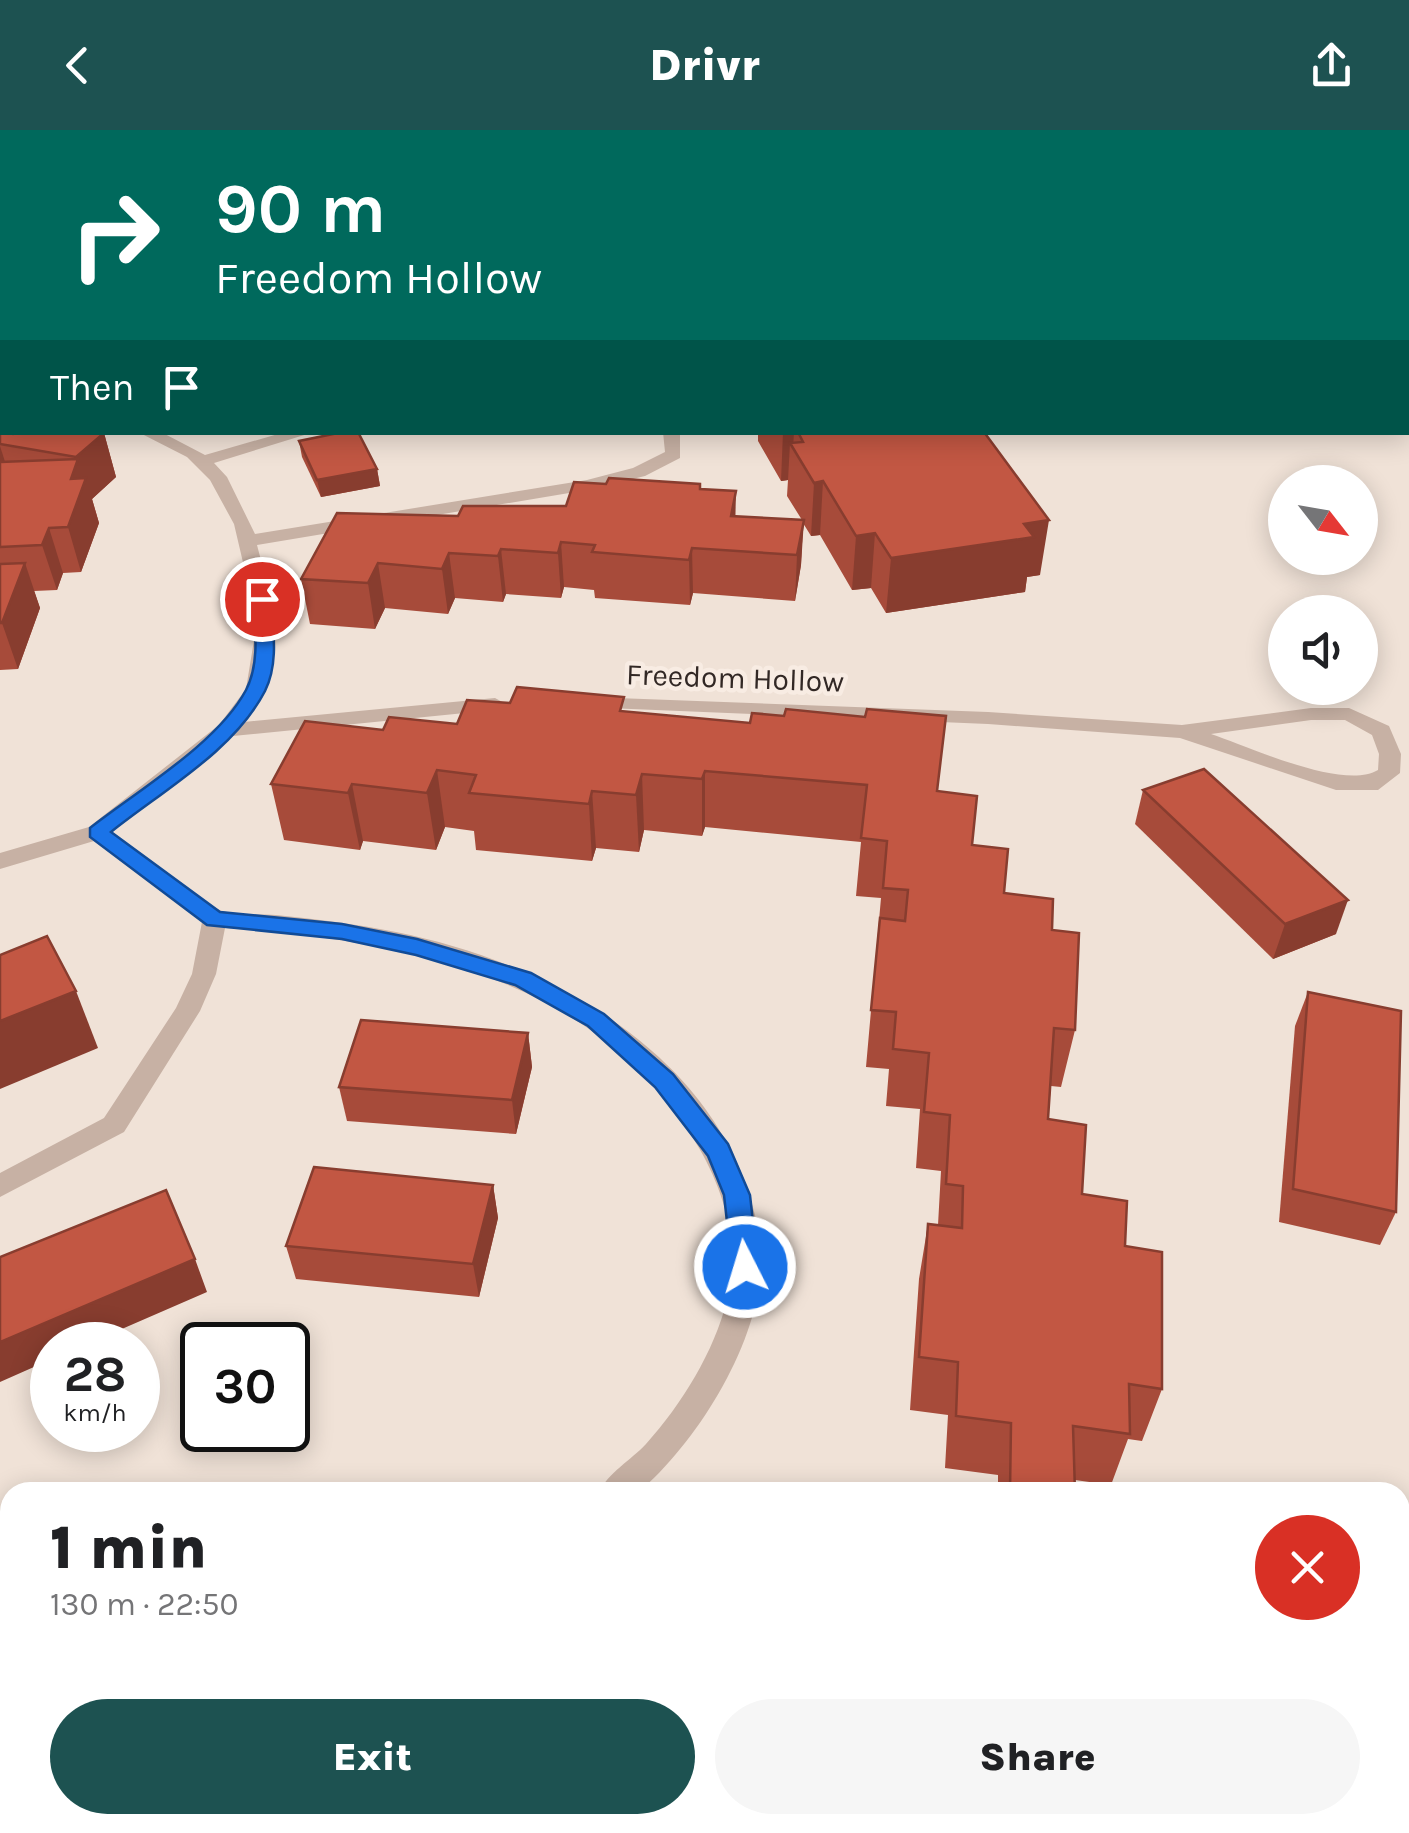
<!DOCTYPE html>
<html lang="en">
<head>
<meta charset="utf-8">
<style>
  body { margin:0; font-family:Karla,sans-serif; background:#f6f6f6; color:#202124; height:100vh; display:flex; flex-direction:column; font-size:38px; white-space:nowrap }
  * { box-sizing:border-box; margin:0 }
  p { font-size:32px; color:#757577 }
  .icon { flex:none; width:55px; height:55px; fill:none; stroke:currentColor; stroke-width:2; stroke-linecap:round; stroke-linejoin:round }
  .map { position:relative; flex:1; overflow:hidden }
  .drawer { position:absolute; left:0px; top:1352px; width:1410px; height:352px; display:flex; flex-direction:column; background:#fff; border-radius:30px 30px 0 0; box-shadow:0 5px 25px #0003 }
  .drawer>* { flex:none }
  .banner { position:absolute; left:0px; top:0px; width:1410px; height:305px; box-shadow:0 5px 25px #0003; background:#00695c; color:#fff; overflow:hidden }
  .needle { width:65px; rotate:121deg }
  .tools { position:absolute; left:1268px; top:335px; display:grid; gap:20px }
  .tools a { display:grid; place-items:center; width:110px; height:110px; border-radius:50%; background:#fff; box-shadow:0 5px 25px #0003; font-size:50px }
  .speed { position:absolute; left:30px; top:1192px; display:flex; gap:20px; font-size:50px; font-weight:700; text-align:center }
  .speed>* { display:grid; place-content:center; width:130px; height:130px; border-radius:50%; background:#fff; box-shadow:0 5px 25px #0003; line-height:1 }
  .speed small { font-size:25px; font-weight:400 }
  .speed .limit { border:5px solid #111; border-radius:15px; background:#fff; color:#111 }
  .pin { position:absolute; display:grid; place-items:center; width:85px; height:85px; color:#fff; margin:-42px; border:5px solid #fff; border-radius:50%; box-shadow:0 2px 10px #0007 }
  .me { position:absolute; width:110px; margin:-55px; rotate:355deg; stroke-linejoin:round; filter:drop-shadow(0 0 8px #0008) }
  .turn { display:flex; align-items:center; gap:35px; height:210px; padding:0 50px; font-size:45px }
  .turn .icon { width:130px; height:130px; stroke-width:2.5 }
  .turn b { display:block; font-size:70px; line-height:85px }
  .then { display:flex; align-items:center; height:95px; padding:0 50px; background:#0003; gap:20px; font-size:38px }
  .round { display:grid; place-items:center; flex:none; width:105px; height:105px; border-radius:52px; background:#f6f6f6 }
  .headline { display:flex; align-items:center; justify-content:space-between; height:170px; padding:0 50px }
  h1 { font-size:60px; font-weight:800; line-height:75px }
  .primary-button { display:flex; gap:20px; margin-top:auto; padding:20px 50px }
  .primary-button a { flex:1; height:115px; border-radius:60px; background:#1d5251; color:#fff; font-size:40px; font-weight:800; line-height:115px; text-align:center }
  .primary-button a+a { background:#f6f6f6; color:#202124 }
  header { display:flex; justify-content:space-between; align-items:center; height:130px; padding:0 50px; background:#1d5251; color:#fff; font-size:45px; font-weight:800 }
  .map>svg:first-child { display:block }
  .green { fill:#b4be98 }
  .lines { fill:none; stroke-linecap:round; stroke-linejoin:round }
  .street { fill:#c7b1a4; fill-rule:evenodd }
  .wall { fill:#a74b3a }
  .shaded-wall { fill:#883d2f }
  .building { fill:#c25743; stroke:#883d2f; stroke-width:2.5 }
  .route { fill:#1a73e8; stroke:#114b97; stroke-width:2.5 }
  .labels { text-anchor:middle; dominant-baseline:central; stroke-width:9; stroke-linejoin:round; paint-order:stroke }
  .street-label { font-size:30px; fill:#322825; stroke:#f8ece3 }
</style>
</head>
<body>
<header><svg class="icon" aria-label="back" viewBox="0 0 24 24"><path d="M15 5l-7 7 7 7"/></svg>Drivr<svg class="icon" aria-label="share" viewBox="0 0 24 24"><path d="M12 15V3M7 8l5-5 5 5M5 13v7h14v-7"/></svg></header>
<div class="map">
<svg width="1409" height="1703" viewBox="0 0 1409 1703">
  <rect width="100%" height="100%" fill="#f0e2d7"/>
  <path class="green" d="M895,0H1409V123L1408,2Z"/>
  <g class="lines">
    <g class="street">
      <path d="M299,0H312L313,2H300Z"/>
      <rect x="0" y="286" width="2" height="10"/>
      <path d="M138,302H161L205,325L285,302H314L214,333L227,347L255,404L587,350L633,338L665,322L663,302H680V328L645,346L587,360L257,415L277,492L266,559L244,592L495,568L506,574L495,580L233,606L112,702C133,717 204,776 223,781C239,786 259,784 276,785C316,789 356,794 396,802C555,834 727,929 759,1103C775,1190 703,1307 639,1362H599C608,1343 631,1330 646,1314C682,1274 714,1222 727,1170C741,1118 725,1063 699,1018C600,848 406,810 225,798L216,844L200,881L124,1002L0,1067V1043L104,988L176,878L192,844L202,792L94,711L0,739V723L89,697L219,595L246,559L257,492L234,394L210,350L187,327Z"/>
      <path d="M590,567L988,582L1182,595L1311,578H1349L1389,596L1401,624L1400,643L1378,660H1336L1180,608L988,594L583,577L579,573ZM1311,590H1345L1372,605L1379,624L1378,640C1344,661 1250,617 1211,604Z"/>
      <path d="M10,1489V1523L0,1525V1491Z"/>
    </g>
  </g>
  <g class="wall">
    <path d="M566,0H765L764,2H566Z"/>
    <path d="M0,302L13,304L104,303L116,347L92,369L99,393L81,442L63,443L57,460L34,461L40,478L18,539L0,540Z"/>
    <path d="M758,302H984L1040,445L1027,447L1025,462L886,483L871,458L852,460L820,405L811,406L803,393L801,435L795,471L693,463L690,475L595,468L594,460L564,457L561,468L506,464L503,472L455,468L448,484L385,478L375,499L310,494L301,449L458,386L566,376L700,359L736,386L802,390L787,366L788,350L781,351L758,311Z"/>
    <path d="M299,311L377,339L380,356L321,367L302,327Z"/>
    <path d="M624,581L937,661L1004,763L1052,800L1075,900L1061,957L1051,956L1048,989L1082,1064L1125,1116L1162,1259L1142,1311L1128,1309L1111,1355L1075,1350V1362H998V1345L945,1338L948,1285L910,1280L919,1149L928,1094L938,1095L941,1041L916,1038L920,979L886,976L889,939L866,937L881,768L856,766L861,712L705,697L702,706L644,700L639,722L596,718L592,731L476,720L474,701L445,697L436,720L363,711L360,720L284,710L271,654L383,600Z"/>
    <path d="M1143,660L1336,804L1273,829L1135,694Z"/>
    <path d="M1308,862L1396,1082L1380,1115L1279,1092L1295,896Z"/>
    <path d="M528,903L532,937L516,1004L347,991L339,957Z"/>
    <path d="M493,1055L498,1088L479,1167L296,1149L286,1116Z"/>
  </g>
  <g class="shaded-wall">
    <path d="M233,0H288L289,2H223Z"/>
    <path d="M347,0H403L388,2H348Z"/>
    <rect x="589" y="0" width="55" height="2"/>
    <path d="M681,0H765L764,2H681Z"/>
    <path d="M2,136V184L0,186V138Z"/>
    <path d="M783,302H794L793,319L790,313L788,350L781,351Z"/>
    <path d="M104,303L116,347L92,369L99,393L81,442L68,397L71,349L78,331L76,327Z"/>
    <path d="M0,316L13,357L0,369Z"/>
    <path d="M377,339L380,356L321,367L317,350Z"/>
    <path d="M823,351L820,405L811,406L814,353Z"/>
    <path d="M736,361L735,405L731,386Z"/>
    <path d="M804,390L801,435L795,471L797,425Z"/>
    <path d="M1049,390L1040,445L1027,447L1025,462L886,483L891,428L1024,394Z"/>
    <path d="M49,398L63,443L57,460L42,415Z"/>
    <path d="M875,403L871,458L852,460L856,406Z"/>
    <path d="M561,412L564,457L561,468L558,423Z"/>
    <path d="M692,418L693,463L690,475L689,430Z"/>
    <path d="M501,419L506,464L503,472L498,426Z"/>
    <path d="M449,423L455,468L448,484L442,439Z"/>
    <path d="M25,433L40,478L18,539L2,493Z"/>
    <path d="M378,433L385,478L375,499L368,453Z"/>
    <path d="M437,640L445,697L436,720L427,663Z"/>
    <path d="M705,641V697L702,706V649Z"/>
    <path d="M642,644L644,700L639,722L636,665Z"/>
    <path d="M352,654L363,711L360,720L348,663Z"/>
    <path d="M592,661L596,718L592,731L589,674Z"/>
    <path d="M1348,770L1336,804L1273,829L1285,794Z"/>
    <path d="M76,861L98,918L0,959V891Z"/>
    <path d="M528,903L532,937L516,1004L512,970Z"/>
    <path d="M493,1055L498,1088L479,1167L473,1134Z"/>
    <path d="M195,1129L207,1162L85,1215H52V1229L0,1252V1212Z"/>
    <path d="M353,1695H407L410,1703H318Z"/>
    <path d="M522,1695H628L629,1703H488Z"/>
  </g>
  <g class="building">
    <path d="M51,0H236L223,2H37Z"/>
    <path d="M447,0H494L497,1L502,0H543L548,2H439Z"/>
    <path d="M0,44L2,47V75L0,72Z"/>
    <path d="M0,302L13,304L15,302L104,303L76,327L0,314Z"/>
    <path d="M343,302H358L377,339L317,350L299,311Z"/>
    <path d="M798,302H984L1049,390L1024,394L1034,407L891,428L875,403L856,406L823,351L814,353L790,313L803,312Z"/>
    <path d="M78,329L71,349L86,348L68,397L49,398L42,415L0,417V332Z"/>
    <path d="M609,348L700,354V359L736,361L731,386L804,390L797,425L692,418L689,430L592,422L595,415L561,412L558,423L501,419L498,426L449,423L442,439L378,433L368,453L301,449L337,383L458,386L463,376H566L574,352L606,354Z"/>
    <path d="M25,433L2,493H0V434Z"/>
    <path d="M517,557L624,567L620,581L750,593L752,583L784,586L786,579L865,587L867,579L946,586L937,661L977,666L972,715L1008,719L1004,763L1053,769L1052,800L1079,803L1075,900L1054,898L1048,989L1086,995L1082,1064L1127,1071L1125,1116L1162,1122V1259L1129,1254L1130,1304L1073,1296L1075,1362H1010L1011,1293L956,1286L958,1232L919,1227L928,1094L962,1098L963,1056L946,1054L950,985L924,982L929,923L893,919L896,882L871,880L880,788L905,791L908,760L883,758L887,711L861,708L867,655L705,641L702,649L642,644L636,665L592,661L589,674L469,663L476,645L437,640L427,663L352,654L348,663L271,654L305,591L383,600L389,587L457,594L467,570L510,573Z"/>
    <path d="M1204,639L1348,770L1285,794L1143,660Z"/>
    <path d="M47,806L76,861L0,891V825Z"/>
    <path d="M1308,862L1401,881L1396,1082L1293,1059Z"/>
    <path d="M361,890L528,903L512,970L339,957Z"/>
    <path d="M314,1037L493,1055L473,1134L286,1116Z"/>
    <path d="M166,1060L195,1129L0,1212V1127Z"/>
    <path d="M10,1627V1695H353L318,1703H0V1630Z"/>
    <path d="M404,1695H522L488,1703H404Z"/>
  </g>
  <path class="route" d="M262,464L271,469C273,499 279,533 265,561C234,621 162,661 111,702L220,782L342,794L417,809L531,843L604,884L673,944L728,1014L750,1065L758,1137L755,1145H736L732,1137L724,1065L708,1026L655,957L588,896L515,855L416,825L342,809L207,795L90,707V698C137,661 218,613 246,560C260,533 255,499 253,469Z"/>
  <g class="labels">
    <g class="street-label">
      <text transform="translate(735 548) rotate(2)">Freedom Hollow</text>
    </g>
  </g>
</svg>
<div class="tools">
<a><svg class="needle" viewBox="-14 -14 28 28"><path d="M0-13l5 13h-10z" fill="#e53935"/><path d="M0 13l5-13h-10z" fill="#757577"/></svg></a>
<a><svg class="icon" aria-label="sound" viewBox="0 0 24 24"><path d="M4 9h4l5-4v14l-5-4H4zM17 9q2 3 0 6"/></svg></a>
</div>
<div class="speed"><div>28<small>km/h</small></div><div class="limit">30</div></div>
<div class="pin" style="left:262px;top:469px;background:#d93025"><svg class="icon" aria-label="arrive" viewBox="0 0 24 24"><path d="M6 21V4h12l-3 4 3 4H6"/></svg></div>
<svg class="me" style="left:745px;top:1137px" viewBox="-20 -20 40 40"><circle r="17" fill="#1a73e8" stroke="#fff" stroke-width="3"/><path d="M0-11L8 9 0 5-8 9z" fill="#fff"/></svg>
<div class="banner">
<div class="turn"><svg class="icon" aria-label="right" viewBox="0 0 24 24"><path d="M7 20v-9h11M14 6l5 5-5 5"/></svg><div><b>90 m</b>Freedom Hollow</div></div>
<div class="then">Then<svg class="icon" aria-label="arrive" viewBox="0 0 24 24"><path d="M6 21V4h12l-3 4 3 4H6"/></svg></div>
</div>
<section class="drawer">
<div class="headline"><div><h1>1 min</h1><p>130 m · 22:50</p></div><a class="round" style="background:#d93025;color:#fff"><svg class="icon" aria-label="close" viewBox="0 0 24 24"><path d="M6 6l12 12M18 6L6 18"/></svg></a></div>
<div class="primary-button"><a>Exit</a><a>Share</a></div>
</section>
</div>
</body>
</html>
